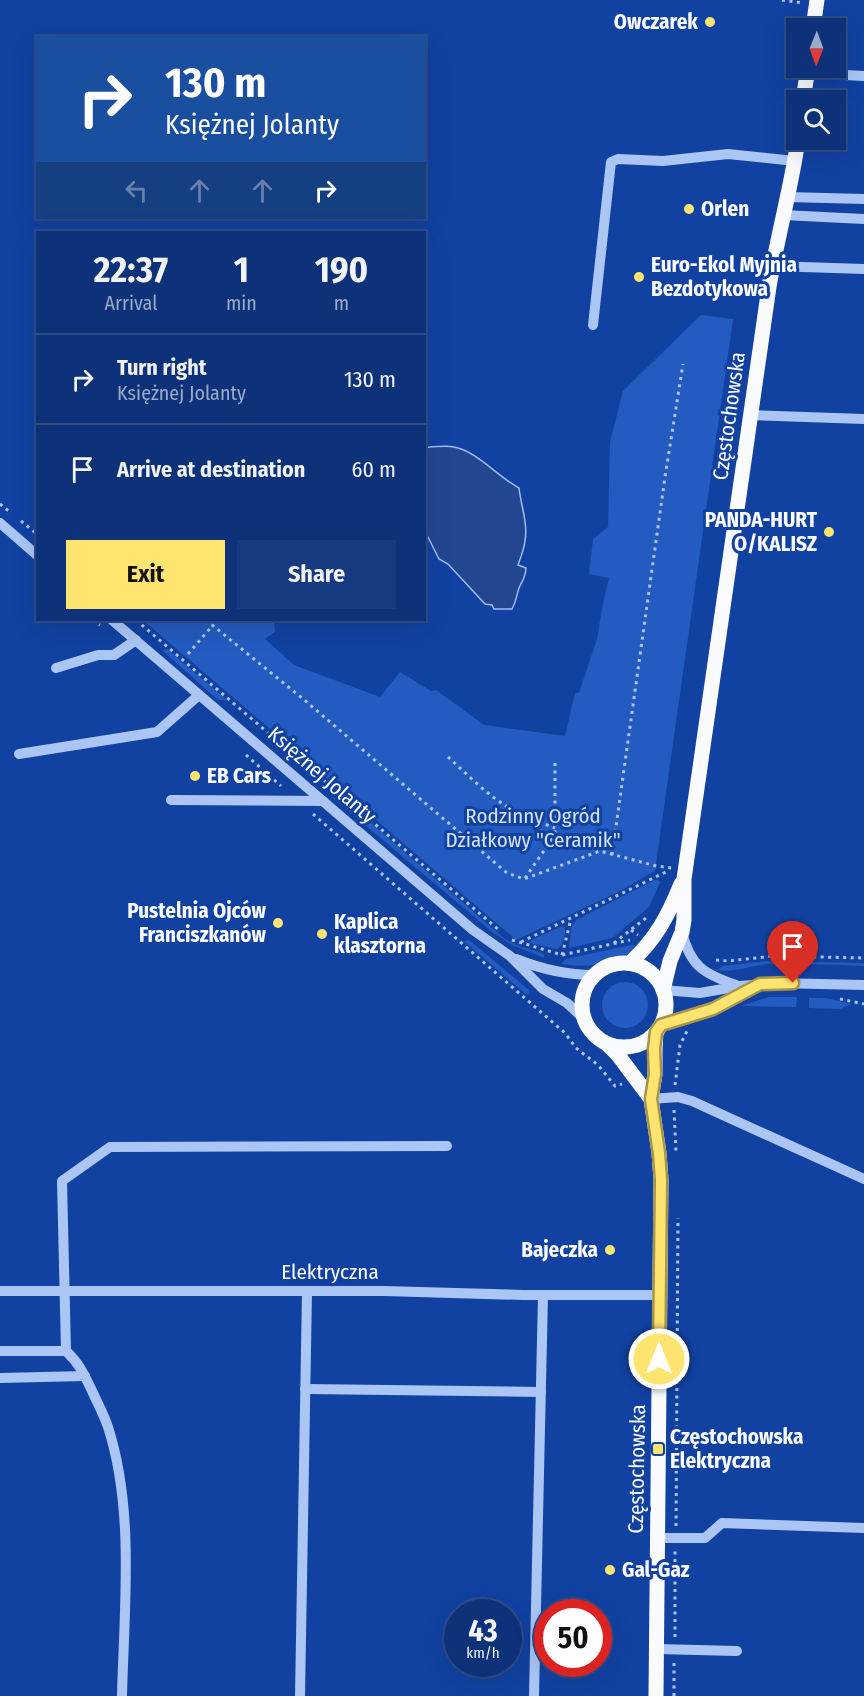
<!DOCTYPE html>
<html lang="en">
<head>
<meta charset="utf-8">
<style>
  body { margin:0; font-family:"Fira Sans Condensed",sans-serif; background:#163a7f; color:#f1f3f6; height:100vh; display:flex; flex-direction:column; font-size:22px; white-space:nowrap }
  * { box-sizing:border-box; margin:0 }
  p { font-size:20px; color:#9aaac7 }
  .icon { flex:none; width:33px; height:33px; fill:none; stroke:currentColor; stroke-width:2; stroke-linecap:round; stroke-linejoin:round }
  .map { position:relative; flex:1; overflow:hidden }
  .drawer { position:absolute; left:36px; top:231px; width:390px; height:390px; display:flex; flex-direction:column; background:#0d327a; border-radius:0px; box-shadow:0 6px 24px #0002,0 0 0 2px #2d4d8b }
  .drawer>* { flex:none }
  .guide { position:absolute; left:36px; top:36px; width:390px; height:183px; border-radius:0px; box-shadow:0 6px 24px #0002,0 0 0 2px #2d4d8b; background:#1a4fa0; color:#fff; overflow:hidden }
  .needle { width:39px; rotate:181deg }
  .buttons { position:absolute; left:786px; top:18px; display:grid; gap:12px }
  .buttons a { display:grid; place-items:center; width:60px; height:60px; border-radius:0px; background:#0d327a; box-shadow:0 6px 24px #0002,0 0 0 2px #2d4d8b; font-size:30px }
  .speed { position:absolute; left:444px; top:1599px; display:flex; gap:12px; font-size:30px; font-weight:700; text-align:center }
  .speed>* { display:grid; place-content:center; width:78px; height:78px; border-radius:50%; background:#0d327a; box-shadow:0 6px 24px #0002,0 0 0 2px #2d4d8b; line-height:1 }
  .speed small { font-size:15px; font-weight:400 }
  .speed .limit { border:9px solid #d22; background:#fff; color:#111 }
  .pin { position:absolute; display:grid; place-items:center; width:51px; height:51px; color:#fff; margin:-62px -26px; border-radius:50% 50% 50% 0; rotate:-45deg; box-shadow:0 0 6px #0007 }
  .pin .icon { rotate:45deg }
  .me { position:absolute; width:66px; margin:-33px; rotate:0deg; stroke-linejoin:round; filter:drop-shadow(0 0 4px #0008) }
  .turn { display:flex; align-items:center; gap:21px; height:126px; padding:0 30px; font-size:27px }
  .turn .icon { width:78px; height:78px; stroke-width:2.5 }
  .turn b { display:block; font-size:42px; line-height:51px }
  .lanes { display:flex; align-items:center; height:57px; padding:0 30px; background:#0003; justify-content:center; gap:30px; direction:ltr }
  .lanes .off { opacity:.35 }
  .eta { display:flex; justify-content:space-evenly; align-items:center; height:102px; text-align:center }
  .eta b { font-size:36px; font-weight:700; line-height:42px }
  .action { display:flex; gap:12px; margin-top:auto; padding:12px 30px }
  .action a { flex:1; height:69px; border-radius:0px; background:#ffe470; color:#111; font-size:24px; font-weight:700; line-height:69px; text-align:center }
  .action a+a { background:#163a7f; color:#f1f3f6 }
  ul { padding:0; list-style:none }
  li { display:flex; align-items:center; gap:18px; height:90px; padding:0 30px; border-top:2px solid #2d4d8b }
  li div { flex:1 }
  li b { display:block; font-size:22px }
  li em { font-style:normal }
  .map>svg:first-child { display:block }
  .green { fill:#245bc0 }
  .water { fill:#234690; stroke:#9dbef8; stroke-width:1.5 }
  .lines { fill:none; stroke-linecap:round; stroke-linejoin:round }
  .path { stroke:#abc5f5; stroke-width:3; stroke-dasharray:3 4.5; stroke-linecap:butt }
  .minor { stroke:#abc5f5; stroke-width:10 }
  .major { stroke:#fafbff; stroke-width:15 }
  .route-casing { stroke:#a69449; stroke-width:15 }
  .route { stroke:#ffe470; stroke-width:10 }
  .poi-dot { fill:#ffe470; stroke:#1142a2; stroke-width:2 }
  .labels { text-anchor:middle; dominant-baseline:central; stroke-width:6; stroke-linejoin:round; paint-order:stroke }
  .poi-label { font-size:21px; font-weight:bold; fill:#fff; stroke:#1142a2; text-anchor:start }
  .street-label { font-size:21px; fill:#fff; stroke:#1142a2 }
  .park-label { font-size:21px; fill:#d4e3fe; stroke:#1142a2 }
</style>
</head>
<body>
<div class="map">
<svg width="864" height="1696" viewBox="0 0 864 1696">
  <rect width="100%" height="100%" fill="#1142a2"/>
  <g class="green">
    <path d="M701,315L733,319L655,871L618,892L516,940L143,620H274L275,632L265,639L294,665L380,697L400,672L431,691L436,690L484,725L565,736L575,693H579L597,639L603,603L609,578L589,574L593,539L608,527L610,442L623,391Z"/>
    <path d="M165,649H167L227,700H218L163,651Z"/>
    <path d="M333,790L505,939L516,945L542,953L544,955V958L512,945L491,931L333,798Z"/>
    <path d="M655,880H658L660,882L649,907L616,935L612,938L569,948L571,928L576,920Z"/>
    <path d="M562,926L565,927C565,935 564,946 557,949L530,943L532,940Z"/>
    <path d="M469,940L530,991L527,995L464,941Z"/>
    <path d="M631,945L639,947C617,965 588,968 561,964L566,959Z"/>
    <path d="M767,961L864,963V966C832,965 801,963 769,964C752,965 734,973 717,970L723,966Z"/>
    <circle cx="625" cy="1005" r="23"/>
    <path d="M769,997H797L796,1007L741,1006Z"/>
    <path d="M809,998H825L852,1004L840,1009L809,1008Z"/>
  </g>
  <path class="water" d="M430,447C437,447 446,445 454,447C477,451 498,477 519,488C521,506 528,523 525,541C524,549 521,557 518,565L526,568C525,580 523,578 519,588C516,596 517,600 512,609H494L492,605L485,604L448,564L439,559L425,531V448Z"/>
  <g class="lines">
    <g class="path">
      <path d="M782,0L803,3"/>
      <path d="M0,504L11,513"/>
      <path d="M21,521L38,535"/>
      <path d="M93,620L100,625"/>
      <path d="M136,620L499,930"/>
      <path d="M206,620L302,698L507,873L524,879L600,851L656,866L672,868"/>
      <path d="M188,654L213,625"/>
      <path d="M246,755L281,786"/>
      <path d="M448,757C468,775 488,796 511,809C525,817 540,822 555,828"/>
      <path d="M555,763V835"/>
      <path d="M313,814L565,1033L576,1048L598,1065L615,1086L622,1084"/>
      <path d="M612,855L665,477L683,364"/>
      <path d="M525,878L555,835L598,850"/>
      <path d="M631,930L638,935"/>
      <path d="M512,940L562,955L630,940"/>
      <path d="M521,942L668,871"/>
      <path d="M614,943L646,918"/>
      <path d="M562,955L571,919"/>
      <path d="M716,960L728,961L774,956L864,958"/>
      <path d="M840,999L864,1004"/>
      <path d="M675,1085L680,1045L687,1031"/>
      <path d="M674,1110L676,1151"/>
      <path d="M676,1526L678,1218"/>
      <path d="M675,1637V1551"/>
      <path d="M674,1696V1662"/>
    </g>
    <g class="minor">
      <path d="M807,73L864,76"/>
      <path d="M787,197L864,199"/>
      <path d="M783,215L864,219"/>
      <path d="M772,266L864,269"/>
      <path d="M593,325L611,162L618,159L663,161L728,154L795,161"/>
      <path d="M750,415L864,419"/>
      <path d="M0,523L38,556"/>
      <path d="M112,620L473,930L510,956L543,989L567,1003L584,1019"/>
      <path d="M56,668L98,655H114L136,640"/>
      <path d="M19,754L157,732L199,695"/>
      <path d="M171,800L323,801"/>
      <path d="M682,932C690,966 704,974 736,985"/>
      <path d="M516,959C541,969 567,975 594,975"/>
      <path d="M663,990L700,993L740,986L776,983L864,985"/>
      <path d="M661,1025L713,1009L755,987"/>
      <path d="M651,1099L678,1097L692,1101L864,1179"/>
      <path d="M0,1291H384L523,1295H660"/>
      <path d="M0,1351H66C80,1364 85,1376 93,1393C98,1404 104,1415 108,1427C135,1511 124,1609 122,1696"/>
      <path d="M66,1351L62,1181L110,1147L447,1146"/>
      <path d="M0,1378L85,1376"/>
      <path d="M305,1389L541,1392"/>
      <path d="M657,1538H705L722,1523L864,1528"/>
      <path d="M657,1649L737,1651"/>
      <path d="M300,1696L307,1292"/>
      <path d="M534,1696L543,1295"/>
    </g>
    <g class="major">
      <path d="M813,28L817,0"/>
      <path d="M803,100L808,68"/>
      <circle cx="624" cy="1005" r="42"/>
      <path d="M630,963C656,939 668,916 681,884"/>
      <path d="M663,990L670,961L682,932L684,920V879L769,287C777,238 791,189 798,140"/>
      <path d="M656,1032L655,1049V1074L651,1099L659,1153L661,1180L656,1696"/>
      <path d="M607,1044L618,1055L651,1099"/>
    </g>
  </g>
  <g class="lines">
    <g class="route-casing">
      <path id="route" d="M659,1359L661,1180L659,1153L651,1099L655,1074L654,1049L656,1032L661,1025L713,1009L760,984L793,983"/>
    </g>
    <use href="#route" class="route"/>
  </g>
  <g class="poi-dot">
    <circle cx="710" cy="22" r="6"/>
    <circle cx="689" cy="209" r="6"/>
    <circle cx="639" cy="277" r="6"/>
    <circle cx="829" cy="532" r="6"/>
    <circle cx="195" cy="776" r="6"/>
    <circle cx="278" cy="923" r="6"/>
    <circle cx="322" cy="934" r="6"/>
    <circle cx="610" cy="1250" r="6"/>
    <rect x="652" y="1443" width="12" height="12" rx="3"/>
    <circle cx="610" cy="1570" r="6"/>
  </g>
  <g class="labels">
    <g class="poi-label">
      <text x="698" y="22" text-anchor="end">Owczarek</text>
      <text x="701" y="209">Orlen</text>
      <text x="651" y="265">Euro-Ekol Myjnia<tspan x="651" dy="24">Bezdotykowa</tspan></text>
      <text x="817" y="520" text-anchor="end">PANDA-HURT<tspan x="817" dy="24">O/KALISZ</tspan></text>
      <text x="207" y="776">EB Cars</text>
      <text x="266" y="911" text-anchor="end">Pustelnia Ojców<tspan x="266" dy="24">Franciszkanów</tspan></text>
      <text x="334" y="922">Kaplica<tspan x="334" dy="24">klasztorna</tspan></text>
      <text x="598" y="1250" text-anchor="end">Bajeczka</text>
      <text x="670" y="1437">Częstochowska<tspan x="670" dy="24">Elektryczna</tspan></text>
      <text x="622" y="1570">Gal-Gaz</text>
    </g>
    <g class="street-label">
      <text transform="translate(729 416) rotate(-82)">Częstochowska</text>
      <text transform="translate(322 775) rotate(41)">Księżnej Jolanty</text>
      <text x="330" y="1272">Elektryczna</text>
      <text transform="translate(637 1469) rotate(-89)">Częstochowska</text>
    </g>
    <g class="park-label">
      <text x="533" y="816">Rodzinny Ogród<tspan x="533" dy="24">Działkowy "Ceramik"</tspan></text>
    </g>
  </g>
</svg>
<div class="buttons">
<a><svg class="needle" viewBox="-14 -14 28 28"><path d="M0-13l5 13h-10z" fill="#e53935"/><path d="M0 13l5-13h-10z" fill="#9aaac7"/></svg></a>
<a><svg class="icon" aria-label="search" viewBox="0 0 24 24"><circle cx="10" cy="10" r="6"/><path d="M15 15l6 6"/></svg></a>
</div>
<div class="speed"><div>43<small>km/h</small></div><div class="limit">50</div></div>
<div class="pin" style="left:793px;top:983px;background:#d93025"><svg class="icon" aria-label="arrive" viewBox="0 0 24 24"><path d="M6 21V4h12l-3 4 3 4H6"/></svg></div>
<svg class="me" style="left:659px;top:1359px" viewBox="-20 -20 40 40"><circle r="17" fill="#ffe470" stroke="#fff" stroke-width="3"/><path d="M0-11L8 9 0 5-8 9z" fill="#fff"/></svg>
<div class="guide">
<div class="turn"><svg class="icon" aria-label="right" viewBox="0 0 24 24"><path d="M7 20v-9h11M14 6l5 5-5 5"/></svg><div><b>130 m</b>Księżnej Jolanty</div></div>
<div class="lanes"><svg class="icon off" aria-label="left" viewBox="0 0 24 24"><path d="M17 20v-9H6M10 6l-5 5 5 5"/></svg><svg class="icon off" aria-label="ahead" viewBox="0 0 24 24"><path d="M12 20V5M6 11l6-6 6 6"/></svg><svg class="icon off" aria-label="ahead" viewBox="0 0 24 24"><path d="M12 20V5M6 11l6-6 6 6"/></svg><svg class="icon" aria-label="right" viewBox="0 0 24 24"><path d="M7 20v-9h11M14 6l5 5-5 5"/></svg></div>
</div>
<section class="drawer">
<div class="eta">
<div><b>22:37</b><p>Arrival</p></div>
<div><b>1</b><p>min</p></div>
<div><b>190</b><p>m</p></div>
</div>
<ul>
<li><svg class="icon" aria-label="right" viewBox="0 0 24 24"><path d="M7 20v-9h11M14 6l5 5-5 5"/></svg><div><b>Turn right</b><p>Księżnej Jolanty</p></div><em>130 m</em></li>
<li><svg class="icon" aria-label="arrive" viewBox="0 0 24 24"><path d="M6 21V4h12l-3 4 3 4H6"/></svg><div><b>Arrive at destination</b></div><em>60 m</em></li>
</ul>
<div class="action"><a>Exit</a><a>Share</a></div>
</section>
</div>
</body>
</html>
